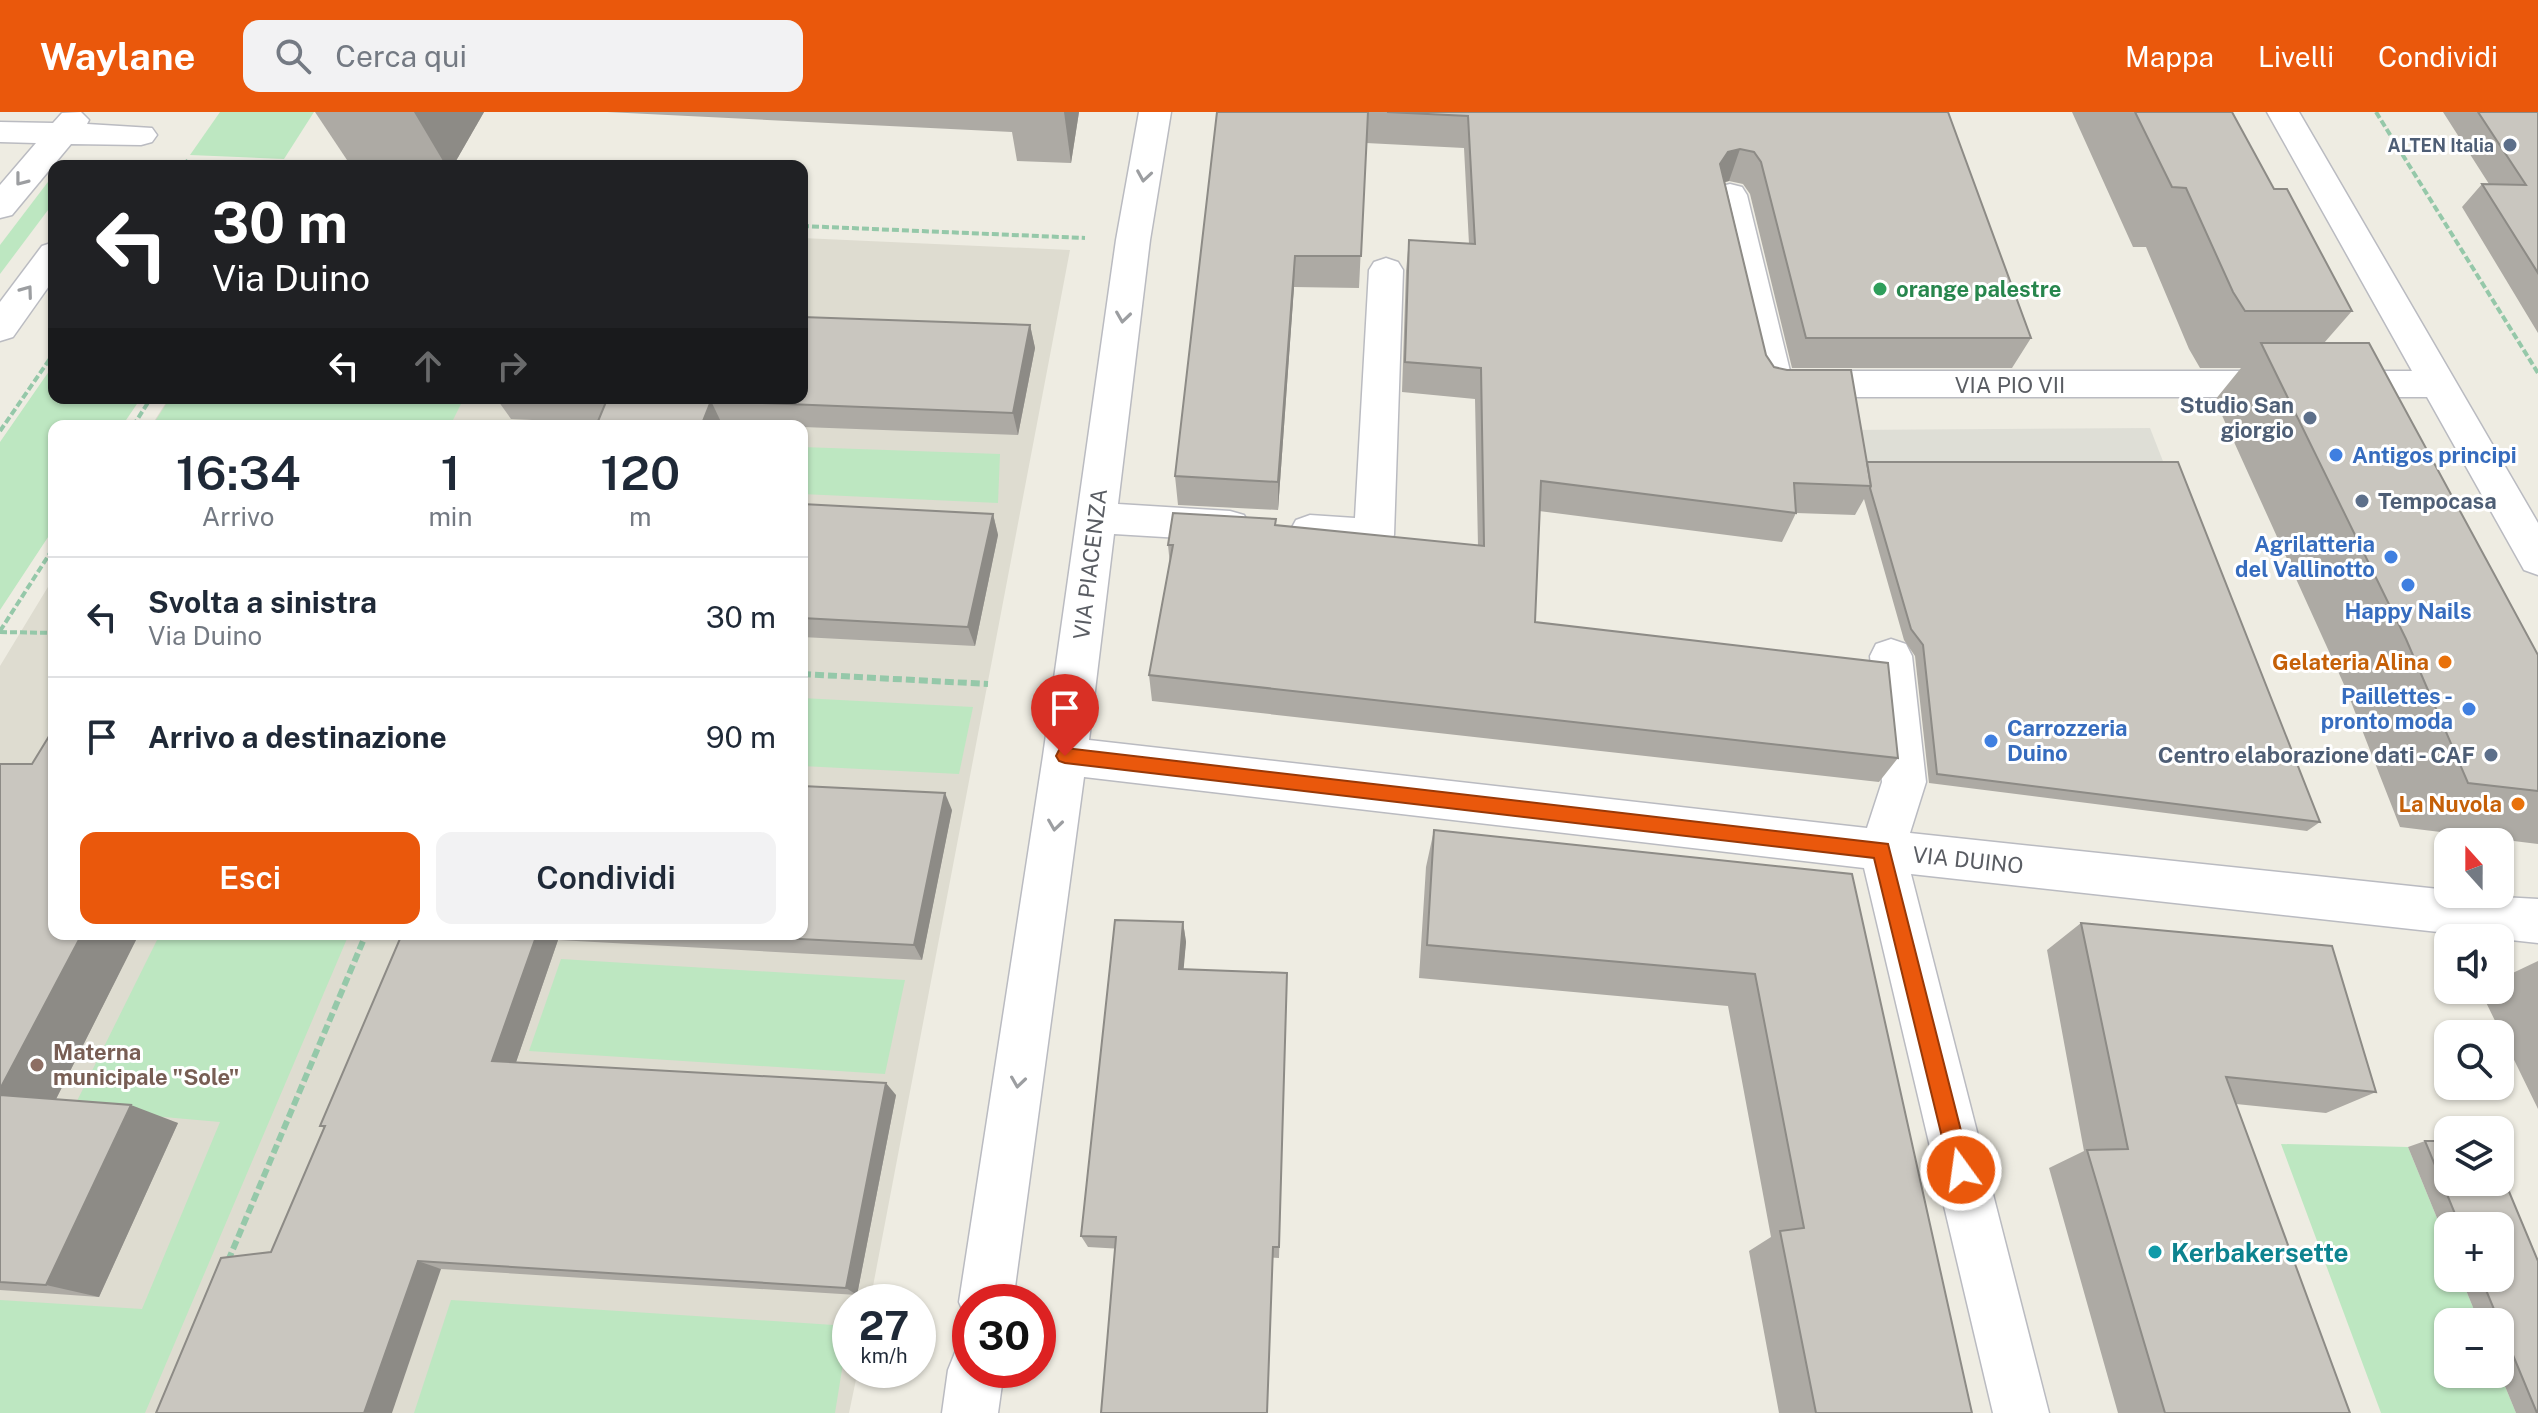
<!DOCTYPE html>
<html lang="it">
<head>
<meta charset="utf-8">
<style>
  body { margin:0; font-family:"Public Sans",sans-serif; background:#f2f2f3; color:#1f2937; height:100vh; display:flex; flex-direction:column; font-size:30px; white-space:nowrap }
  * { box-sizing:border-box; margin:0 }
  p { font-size:26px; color:#747a83 }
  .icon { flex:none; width:44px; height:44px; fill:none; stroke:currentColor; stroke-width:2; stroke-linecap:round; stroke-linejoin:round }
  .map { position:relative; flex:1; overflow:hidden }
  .drawer { position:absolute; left:48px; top:308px; width:760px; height:520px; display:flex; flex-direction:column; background:#fff; border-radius:16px; box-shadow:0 2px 6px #0004 }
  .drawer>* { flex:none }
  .top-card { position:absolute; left:48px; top:48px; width:760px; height:244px; border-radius:16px; box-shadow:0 2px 6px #0004; background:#202124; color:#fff; overflow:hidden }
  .needle { width:52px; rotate:339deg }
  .fabs { position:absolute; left:2434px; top:716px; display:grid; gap:16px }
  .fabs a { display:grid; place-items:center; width:80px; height:80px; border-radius:16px; background:#fff; box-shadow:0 2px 6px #0004; font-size:40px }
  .speed { position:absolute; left:832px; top:1172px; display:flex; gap:16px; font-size:40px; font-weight:700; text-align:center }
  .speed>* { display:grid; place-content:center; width:104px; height:104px; border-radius:50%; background:#fff; box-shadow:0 2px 6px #0004; line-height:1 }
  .speed small { font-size:20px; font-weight:400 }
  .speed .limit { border:12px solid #d22; background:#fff; color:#111 }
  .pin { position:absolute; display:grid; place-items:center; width:68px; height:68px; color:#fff; margin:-82px -34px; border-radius:50% 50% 50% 0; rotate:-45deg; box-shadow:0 0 8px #0007 }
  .pin .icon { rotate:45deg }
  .me { position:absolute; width:88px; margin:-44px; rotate:346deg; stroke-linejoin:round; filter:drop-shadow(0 0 6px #0008) }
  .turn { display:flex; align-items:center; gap:28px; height:168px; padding:0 32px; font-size:36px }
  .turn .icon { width:104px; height:104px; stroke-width:2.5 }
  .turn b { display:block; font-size:56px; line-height:68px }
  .lanes { display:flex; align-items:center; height:76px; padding:0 32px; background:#0003; justify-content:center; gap:40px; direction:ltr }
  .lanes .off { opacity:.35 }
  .eta { display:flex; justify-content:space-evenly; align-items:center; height:136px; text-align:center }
  .eta b { font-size:48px; font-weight:600; line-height:56px }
  .action { display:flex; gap:16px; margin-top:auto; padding:16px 32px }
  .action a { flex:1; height:92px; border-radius:16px; background:#ea580c; color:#fff; font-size:32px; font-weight:600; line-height:92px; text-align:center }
  .action a+a { background:#f2f2f3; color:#1f2937 }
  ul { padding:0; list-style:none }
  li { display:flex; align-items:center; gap:24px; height:120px; padding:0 32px; border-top:2px solid #e0e1e3 }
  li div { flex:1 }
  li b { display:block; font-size:30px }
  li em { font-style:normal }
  header { display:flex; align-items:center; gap:48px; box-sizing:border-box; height:112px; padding:0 40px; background:#ea580c; color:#fff }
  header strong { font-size:38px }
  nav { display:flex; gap:44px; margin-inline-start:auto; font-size:28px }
  .search { width:560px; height:72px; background:#f2f2f3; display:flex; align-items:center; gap:20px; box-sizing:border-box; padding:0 28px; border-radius:16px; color:#747a83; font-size:30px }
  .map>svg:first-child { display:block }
  .industrial { fill:#deded6 }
  .education { fill:#dedcd0 }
  .green { fill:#bde7c1 }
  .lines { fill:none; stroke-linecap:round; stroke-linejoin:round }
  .minor-casing { stroke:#babbc1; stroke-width:3 }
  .path-far1 { stroke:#95c8a9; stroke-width:4; stroke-dasharray:7 3; stroke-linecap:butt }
  .path { stroke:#95c8a9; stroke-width:6; stroke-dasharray:9 4; stroke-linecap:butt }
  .minor { fill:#fff; fill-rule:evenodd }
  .wall { fill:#adaaa4 }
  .shaded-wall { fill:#8d8b86 }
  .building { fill:#c9c6bf; stroke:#8d8b86; stroke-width:2 }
  .oneway { stroke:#9c9ea1 }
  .route { fill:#ea580c; stroke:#983908; stroke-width:2 }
  .service-dot { fill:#5c6f8a; stroke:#fff; stroke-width:3 }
  .leisure-dot { fill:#2e9e5b; stroke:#fff; stroke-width:3 }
  .shop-dot { fill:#3f7fe0; stroke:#fff; stroke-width:3 }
  .food-dot { fill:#e8710a; stroke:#fff; stroke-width:3 }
  .education-dot { fill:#8d6e63; stroke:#fff; stroke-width:3 }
  .culture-dot { fill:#0f9aa8; stroke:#fff; stroke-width:3 }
  .labels { text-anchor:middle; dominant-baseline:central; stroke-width:6; stroke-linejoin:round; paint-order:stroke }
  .far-service-label { font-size:18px; font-weight:bold; fill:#4e5e75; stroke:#fff; text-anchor:end }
  .leisure-label { font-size:22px; font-weight:bold; fill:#27864d; stroke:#fff; text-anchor:start }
  .street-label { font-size:22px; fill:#5a5d63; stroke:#fff }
  .service-label { font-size:22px; font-weight:bold; fill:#4e5e75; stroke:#fff; text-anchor:end }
  .shop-label { font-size:22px; font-weight:bold; fill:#366cbe; stroke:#fff; text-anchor:start }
  .food-label { font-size:22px; font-weight:bold; fill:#c56008; stroke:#fff; text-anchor:end }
  .education-label { font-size:22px; font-weight:bold; fill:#785e54; stroke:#fff; text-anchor:start }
  .near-culture-label { font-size:26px; font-weight:bold; fill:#0d838f; stroke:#fff; text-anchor:start }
</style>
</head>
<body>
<header>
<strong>Waylane</strong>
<div class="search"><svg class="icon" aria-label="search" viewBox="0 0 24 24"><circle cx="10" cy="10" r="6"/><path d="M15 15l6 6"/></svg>Cerca qui</div>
<nav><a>Mappa</a><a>Livelli</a><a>Condividi</a></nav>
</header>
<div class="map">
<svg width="2538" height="1301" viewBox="0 0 2538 1301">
  <rect width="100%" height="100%" fill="#eeece2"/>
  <path class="industrial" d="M2150,316L2168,362H1857L1845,318Z"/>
  <path class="education" d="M802,126L1070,138L870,1190H850V1258H858L849,1301H0V554L54,465V822H802V314H151L169,286H802Z"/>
  <g class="green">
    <path d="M220,0H314L284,47L190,43Z"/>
    <path d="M54,62V90L0,162V133Z"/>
    <path d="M54,252V286H141L122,314H54V416L0,498V330Z"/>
    <path d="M170,286H464L450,314H152Z"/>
    <path d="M802,335L1000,342L998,391L802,382Z"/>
    <path d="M802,586L973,595L959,662L802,654Z"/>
    <path d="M160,822H349L145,1301H0V1188L142,1197L220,1010L73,997Z"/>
    <path d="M561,847L905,868L885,962L529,939Z"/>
    <path d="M2281,1032L2408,1035L2448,1133V1166H2461L2479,1210H2448V1262H2500L2516,1301H2381Z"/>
    <path d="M451,1188L849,1214L835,1301H414Z"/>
  </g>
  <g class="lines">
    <g class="minor-casing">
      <g id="minor">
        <path d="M81,0L89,8L87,12L152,16L157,23L152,30L141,33L71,32L12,103L0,106V73L36,31L0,30V10L53,11L62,1Z"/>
        <path d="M1139,0H1171L1150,128L1118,392L1230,399L1244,403L1250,414L1244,425L1230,429L1114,422L1089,628L1867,716L1882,670L1870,544L1876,532L1891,527L1906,532L1912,544L1926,670L1910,721L2448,778V782L2538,787V831L1911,762L2049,1301H1993L1864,756L1084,665L1013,1190H970V1210L967,1209L959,1190L1043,644L1116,128Z"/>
        <path d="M2267,0H2299L2538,411V463L2524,458L2427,285H1775L1762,282L1756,272L1713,83L1718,75L1730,72L1742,75L1747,83L1790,259H2412Z"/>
        <path d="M54,130V167L13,225L0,229V190L42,134Z"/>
        <path d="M1386,146L1398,150L1403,158L1394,423L1388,434C1362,443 1322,439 1296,430L1290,419L1296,408L1310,403L1355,406L1369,158L1374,150Z"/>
        <path d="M970,1233V1258H1004L998,1301H942L948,1258L956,1238Z"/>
      </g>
    </g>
    <g class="path-far1">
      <path d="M2376,0L2538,261"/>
      <path d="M184,54L188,48"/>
      <path d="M802,114L1085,126"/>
      <path d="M133,314L151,286"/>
      <path d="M0,319L54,241"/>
      <path d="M0,519L54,435"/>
      <path d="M0,520L54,521"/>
    </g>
    <g class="path">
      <path d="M802,562L988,572"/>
      <path d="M228,1149L366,822"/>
    </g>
    <use href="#minor" class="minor"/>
  </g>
  <g class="wall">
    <path d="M315,0H484L453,54H351Z"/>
    <path d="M607,0H1079L1071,51L1017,49L1012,20Z"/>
    <path d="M1217,0H1948L2031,226L2012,256H1792L1750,82L1743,72L1729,69L1725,70L1766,243L1774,255L1867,350L2320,710L2307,719L1929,671L1915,544L1904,528L1864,387L1855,403L1796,401L1782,430L1539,399L1535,510L1898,646L1879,670L1152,589L1149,563L1170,453L1168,433L1276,413L1478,434L1475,287L1402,280L1406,159L1409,128L1469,132L1464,36L1366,31L1359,176L1294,175L1278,398L1178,393L1175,364Z"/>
    <path d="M2072,0H2232L2274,77L2352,199L2324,231L2538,543V732L2400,715L2346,577L2215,288L2241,256H2200L2189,237L2146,135H2133Z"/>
    <path d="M2443,0H2538V221L2462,95L2482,72H2489Z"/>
    <path d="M1030,213L1035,236L1018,323L722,312L721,314H596L597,311L511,307L496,286H802Z"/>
    <path d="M802,392L993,402L998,423L975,534L802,525Z"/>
    <path d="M0,652H32L54,822H139L56,987L178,1011L99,1185L0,1178Z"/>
    <path d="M952,698L922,848L558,828L516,950L896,983L857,1183L441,1157L271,1140L324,1016L320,1014L402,822H802Z"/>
    <path d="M1434,718L1852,762L1972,1301H1779L1749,1139L1771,1125L1728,894L1419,866L1426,755Z"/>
    <path d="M1183,810L1186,830L1183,857L1287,861L1279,1146L1088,1135L1081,1124Z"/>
    <path d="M2081,811L2376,980L2326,1001L2236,992L2350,1301H2118L2049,1056L2084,1039L2047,838Z"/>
    <path d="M2538,849V997L2480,878H2500V867Z"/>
    <path d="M2425,1029H2448V1070H2500V1058L2538,1149V1301H2516L2500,1262V1210H2479L2461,1166H2500V1114H2448V1133L2408,1035Z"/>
  </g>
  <g class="shaded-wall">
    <path d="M414,0H484L453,54H446Z"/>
    <path d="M1064,0H1079L1071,51Z"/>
    <path d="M1740,37L1729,69L1717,72L1720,52L1728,40Z"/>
    <path d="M1295,144L1294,175L1278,398V370Z"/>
    <path d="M1030,213L1035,236L1018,323L1013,301Z"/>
    <path d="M711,289L722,312L721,314H701Z"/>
    <path d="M993,402L998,423L975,534L968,515Z"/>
    <path d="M945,681L952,698L922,848L914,833Z"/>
    <path d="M1183,810L1186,830L1182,876L1179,857Z"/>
    <path d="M82,822H139L49,1001L0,984V977Z"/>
    <path d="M537,822H551L558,828L512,962L492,949Z"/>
    <path d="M886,971L896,983L857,1183L846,1176Z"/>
    <path d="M131,993L178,1011L99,1185L46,1173Z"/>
    <path d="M418,1149L441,1157L392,1301H364Z"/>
  </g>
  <g class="building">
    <path d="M1217,0H1368L1361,144H1295L1278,370L1175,364Z"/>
    <path d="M1387,0H1948L2031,226H1806L1761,50L1754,40L1740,37L1728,40L1720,52L1766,243L1774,255L1787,258H1851L1871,374L1794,371L1796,401L1541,369L1535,510L1888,551L1898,646L1149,563L1173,433H1168L1173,401L1276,407L1275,413L1484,434L1481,256L1405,250L1409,128L1475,132L1468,4Z"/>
    <path d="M2135,0H2232L2274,77H2287L2352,199H2245L2233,180L2186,76L2172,75Z"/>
    <path d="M2478,0H2538V161L2482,72L2526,73Z"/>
    <path d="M802,205L1030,213L1013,301L711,289L701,314H596L606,290L517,286H802Z"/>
    <path d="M2261,231H2369L2538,543V679L2468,671L2406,527Z"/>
    <path d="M1867,350H2178L2320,710L1937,662L1923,533L1911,517L1870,376L1871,374Z"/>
    <path d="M802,392L993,402L968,515L802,506Z"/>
    <path d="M54,616V822H82L0,977V652H32Z"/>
    <path d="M802,674L945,681L914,833L707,822H802Z"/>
    <path d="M1434,718L1852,762L1972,1301H1816L1780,1119L1804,1116L1755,862L1427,833Z"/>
    <path d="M1115,808L1183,810L1179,857L1287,861L1279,1135H1273L1267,1301H1101L1116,1125L1081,1124Z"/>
    <path d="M2081,811L2332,834L2376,980L2226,965L2350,1301H2165L2087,1038L2128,1037Z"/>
    <path d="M402,822H537L492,949L886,971L846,1176L418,1149L364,1301H156L221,1146L271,1140L325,1014H320Z"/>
    <path d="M0,983L131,993L46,1173L0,1170Z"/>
    <path d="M2425,1029H2448V1070H2500V1058L2538,1149V1301H2537L2481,1166H2500V1114H2460Z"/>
  </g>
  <defs><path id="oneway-chevron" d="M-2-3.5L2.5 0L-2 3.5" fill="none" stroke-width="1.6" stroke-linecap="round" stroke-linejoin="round" transform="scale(2)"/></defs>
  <g class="oneway">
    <use href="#oneway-chevron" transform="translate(1144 64) rotate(99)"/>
    <use href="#oneway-chevron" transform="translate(21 68) rotate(128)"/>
    <use href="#oneway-chevron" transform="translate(27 179) rotate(-54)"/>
    <use href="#oneway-chevron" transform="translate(1123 205) rotate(98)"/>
    <use href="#oneway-chevron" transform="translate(1055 713) rotate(98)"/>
    <use href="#oneway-chevron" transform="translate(1018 970) rotate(98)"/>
  </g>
  <path class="route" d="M1065,636L1888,732L1971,1058L1968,1066L1961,1069L1953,1066L1950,1058L1874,746L1065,651L1059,649L1056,644L1059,638Z"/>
  <g class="service-dot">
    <circle cx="2510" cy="33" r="8"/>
    <circle cx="2310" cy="306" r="8"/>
    <circle cx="2362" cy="389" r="8"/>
    <circle cx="2491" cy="643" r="8"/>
  </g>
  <circle class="leisure-dot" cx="1880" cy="177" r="8"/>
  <g class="shop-dot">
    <circle cx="2336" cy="343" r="8"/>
    <circle cx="2391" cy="445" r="8"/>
    <circle cx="2408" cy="473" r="8"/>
    <circle cx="2469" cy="597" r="8"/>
    <circle cx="1991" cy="629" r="8"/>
  </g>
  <g class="food-dot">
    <circle cx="2445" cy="550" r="8"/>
    <circle cx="2518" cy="692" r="8"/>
  </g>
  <circle class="education-dot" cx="37" cy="953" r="8"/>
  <circle class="culture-dot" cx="2155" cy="1140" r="8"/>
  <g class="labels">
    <g class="far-service-label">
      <text x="2494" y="33">ALTEN Italia</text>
    </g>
    <g class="leisure-label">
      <text x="1896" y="177">orange palestre</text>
    </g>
    <g class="street-label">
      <text x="2010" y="273">VIA PIO VII</text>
      <text transform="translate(1090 452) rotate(-83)">VIA PIACENZA</text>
      <text transform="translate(1968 748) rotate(6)">VIA DUINO</text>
    </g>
    <g class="service-label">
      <text x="2294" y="293">Studio San<tspan x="2294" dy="25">giorgio</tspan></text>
      <text x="2378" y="389" text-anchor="start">Tempocasa</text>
      <text x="2475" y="643">Centro elaborazione dati - CAF</text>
    </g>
    <g class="shop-label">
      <text x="2352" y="343">Antigos principi</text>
      <text x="2375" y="432" text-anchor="end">Agrilatteria<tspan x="2375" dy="25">del Vallinotto</tspan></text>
      <text x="2408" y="499" text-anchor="middle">Happy Nails</text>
      <text x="2453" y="584" text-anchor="end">Paillettes -<tspan x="2453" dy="25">pronto moda</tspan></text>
      <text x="2007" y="616">Carrozzeria<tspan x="2007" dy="25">Duino</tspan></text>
    </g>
    <g class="food-label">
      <text x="2429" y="550">Gelateria Alina</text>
      <text x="2502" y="692">La Nuvola</text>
    </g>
    <g class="education-label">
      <text x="53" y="940">Materna<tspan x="53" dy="25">municipale "Sole"</tspan></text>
    </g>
    <g class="near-culture-label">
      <text x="2171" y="1140">Kerbakersette</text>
    </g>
  </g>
</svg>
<div class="fabs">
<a><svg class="needle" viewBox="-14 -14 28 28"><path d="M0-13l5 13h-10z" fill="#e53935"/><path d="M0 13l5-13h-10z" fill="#747a83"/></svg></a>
<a><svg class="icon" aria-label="sound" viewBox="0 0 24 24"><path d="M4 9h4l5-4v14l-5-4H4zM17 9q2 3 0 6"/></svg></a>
<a><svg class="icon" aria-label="search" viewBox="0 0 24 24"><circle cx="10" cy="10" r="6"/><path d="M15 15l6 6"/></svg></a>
<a><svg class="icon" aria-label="layers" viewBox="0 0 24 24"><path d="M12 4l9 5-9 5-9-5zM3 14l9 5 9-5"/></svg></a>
<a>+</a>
<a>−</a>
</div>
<div class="speed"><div>27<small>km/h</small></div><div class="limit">30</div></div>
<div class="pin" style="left:1065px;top:644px;background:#d93025"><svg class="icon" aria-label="arrive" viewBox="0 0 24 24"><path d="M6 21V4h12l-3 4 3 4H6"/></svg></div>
<svg class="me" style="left:1961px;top:1058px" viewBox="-20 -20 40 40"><circle r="17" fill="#ea580c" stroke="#fff" stroke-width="3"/><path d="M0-11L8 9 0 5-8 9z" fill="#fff"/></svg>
<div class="top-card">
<div class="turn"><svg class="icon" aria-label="left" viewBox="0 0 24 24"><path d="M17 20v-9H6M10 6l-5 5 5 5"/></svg><div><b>30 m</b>Via Duino</div></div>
<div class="lanes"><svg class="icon" aria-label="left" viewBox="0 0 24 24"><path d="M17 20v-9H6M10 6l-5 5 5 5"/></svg><svg class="icon off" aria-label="ahead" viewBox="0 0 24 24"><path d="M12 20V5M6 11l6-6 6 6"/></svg><svg class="icon off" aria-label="right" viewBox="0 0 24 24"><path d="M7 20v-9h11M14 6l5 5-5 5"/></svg></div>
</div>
<section class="drawer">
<div class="eta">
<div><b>16:34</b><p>Arrivo</p></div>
<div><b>1</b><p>min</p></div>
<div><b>120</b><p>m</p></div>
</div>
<ul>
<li><svg class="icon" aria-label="left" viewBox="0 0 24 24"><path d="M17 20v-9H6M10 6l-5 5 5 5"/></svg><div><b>Svolta a sinistra</b><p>Via Duino</p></div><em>30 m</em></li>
<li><svg class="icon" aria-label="arrive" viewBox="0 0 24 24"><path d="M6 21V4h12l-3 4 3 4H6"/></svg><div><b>Arrivo a destinazione</b></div><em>90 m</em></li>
</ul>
<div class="action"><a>Esci</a><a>Condividi</a></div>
</section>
</div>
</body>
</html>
